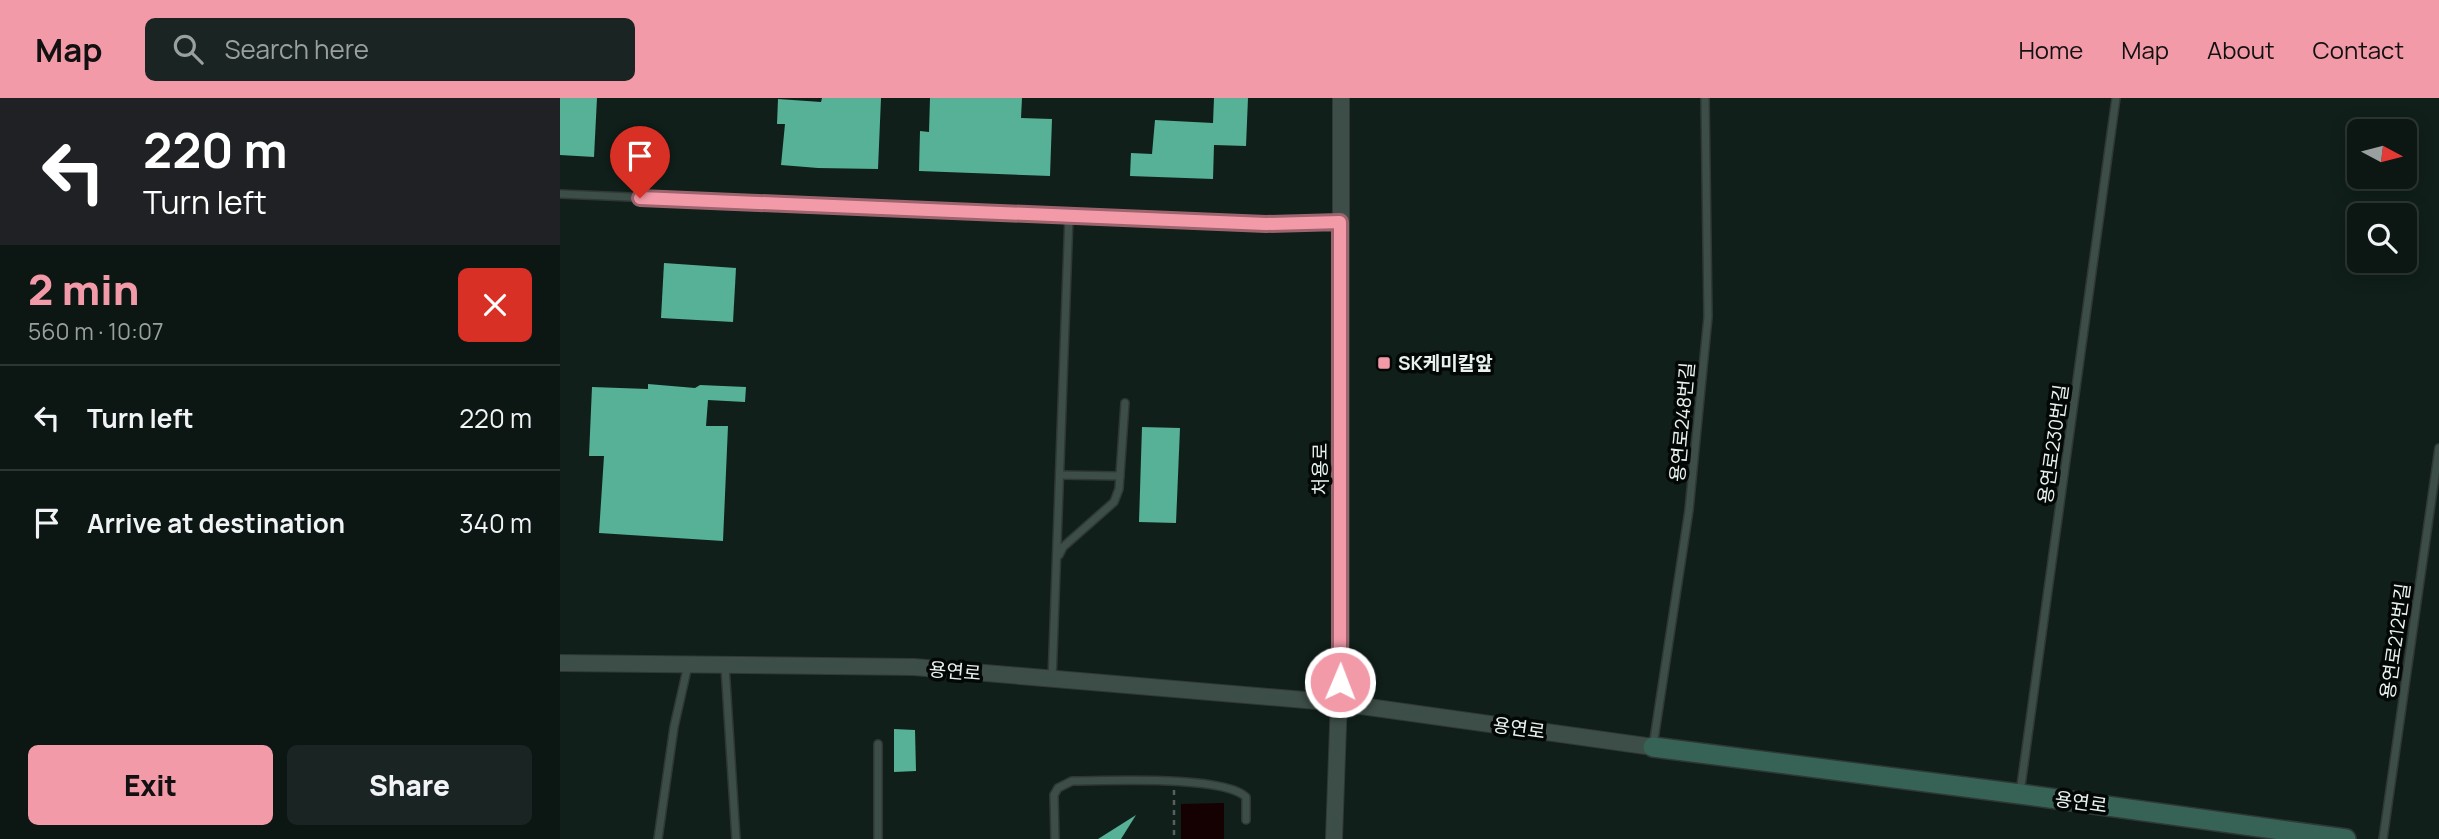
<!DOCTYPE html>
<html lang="en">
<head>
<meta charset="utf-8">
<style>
  body { margin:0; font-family:Manrope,"Noto Sans KR",sans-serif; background:#1a2422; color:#f1f3f6; height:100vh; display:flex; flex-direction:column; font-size:26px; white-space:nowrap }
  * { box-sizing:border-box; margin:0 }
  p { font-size:23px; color:#9a9fa0 }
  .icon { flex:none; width:38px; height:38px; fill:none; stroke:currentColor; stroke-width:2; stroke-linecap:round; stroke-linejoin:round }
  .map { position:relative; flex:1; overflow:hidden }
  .sheet { display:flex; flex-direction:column; background:#0c1714; width:560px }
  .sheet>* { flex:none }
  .banner { background:#202124; color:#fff; overflow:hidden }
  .needle { width:46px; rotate:97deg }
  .buttons { position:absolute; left:1787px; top:21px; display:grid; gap:14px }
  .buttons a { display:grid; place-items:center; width:70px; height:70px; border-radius:10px; background:#0c1714; box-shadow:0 4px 18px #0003,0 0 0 2px #2c3634; font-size:35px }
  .pin { position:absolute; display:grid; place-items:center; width:60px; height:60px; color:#fff; margin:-72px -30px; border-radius:50% 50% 50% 0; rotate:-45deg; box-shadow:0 0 7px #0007 }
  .pin .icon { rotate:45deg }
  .me { position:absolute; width:77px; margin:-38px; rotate:1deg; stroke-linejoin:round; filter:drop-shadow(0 0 5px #0008) }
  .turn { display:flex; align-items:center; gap:24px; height:147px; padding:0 28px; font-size:32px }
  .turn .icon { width:91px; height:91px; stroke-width:2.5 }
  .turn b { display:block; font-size:49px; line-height:60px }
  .round { display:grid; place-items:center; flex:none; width:74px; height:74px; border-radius:10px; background:#1a2422 }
  .summary { display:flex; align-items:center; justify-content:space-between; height:119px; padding:0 28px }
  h1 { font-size:42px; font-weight:800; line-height:52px; color:#f39aa9 }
  .button { display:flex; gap:14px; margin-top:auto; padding:14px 28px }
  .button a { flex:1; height:80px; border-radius:10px; background:#f39aa9; color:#111; font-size:28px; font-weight:800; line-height:80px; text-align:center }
  .button a+a { background:#1a2422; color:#f1f3f6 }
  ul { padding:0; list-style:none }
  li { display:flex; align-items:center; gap:21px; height:105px; padding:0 28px; border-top:2px solid #2c3634 }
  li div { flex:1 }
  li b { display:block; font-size:26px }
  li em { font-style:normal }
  header { display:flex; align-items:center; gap:42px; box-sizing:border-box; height:98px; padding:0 35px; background:#f39aa9; color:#111 }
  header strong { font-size:33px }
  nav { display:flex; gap:38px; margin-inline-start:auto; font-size:24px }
  .search { width:490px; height:63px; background:#1a2422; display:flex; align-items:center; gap:18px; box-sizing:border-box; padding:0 24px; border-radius:10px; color:#9a9fa0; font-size:26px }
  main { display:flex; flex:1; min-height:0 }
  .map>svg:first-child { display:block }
  .water { fill:#150002 }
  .building { fill:#56b196 }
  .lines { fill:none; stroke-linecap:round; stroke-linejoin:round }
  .service-casing { stroke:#2f3835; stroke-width:10 }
  .tertiary-casing { stroke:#2f3835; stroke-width:18 }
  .secondary-casing { stroke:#2f3835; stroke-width:22 }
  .path { stroke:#55625e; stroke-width:2.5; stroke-dasharray:5 5; stroke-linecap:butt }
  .service { stroke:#3d4d48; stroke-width:7 }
  .tertiary { stroke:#3d4d48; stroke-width:16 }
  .secondary { stroke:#376357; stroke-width:19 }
  .route-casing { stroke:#9e646e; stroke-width:18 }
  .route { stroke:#f39aa9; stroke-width:12 }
  .poi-dot { fill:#f39aa9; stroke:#030806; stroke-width:2.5 }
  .labels { text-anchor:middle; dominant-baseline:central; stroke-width:7; stroke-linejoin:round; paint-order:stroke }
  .poi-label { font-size:19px; font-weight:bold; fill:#e9f2ef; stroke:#030806; text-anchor:start }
  .street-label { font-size:19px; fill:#e9f2ef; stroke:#030806 }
</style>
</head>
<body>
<header>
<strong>Map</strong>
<div class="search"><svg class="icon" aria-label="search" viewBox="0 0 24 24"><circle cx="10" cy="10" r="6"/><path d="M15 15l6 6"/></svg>Search here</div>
<nav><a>Home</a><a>Map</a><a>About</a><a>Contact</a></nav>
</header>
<main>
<section class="sheet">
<div class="banner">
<div class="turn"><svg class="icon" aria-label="left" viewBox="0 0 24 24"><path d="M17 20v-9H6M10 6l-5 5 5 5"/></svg><div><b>220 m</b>Turn left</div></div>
</div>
<div class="summary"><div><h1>2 min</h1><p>560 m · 10:07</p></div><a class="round" style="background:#d93025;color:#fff"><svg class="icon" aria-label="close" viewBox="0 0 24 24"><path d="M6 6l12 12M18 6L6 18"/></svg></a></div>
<ul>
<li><svg class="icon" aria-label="left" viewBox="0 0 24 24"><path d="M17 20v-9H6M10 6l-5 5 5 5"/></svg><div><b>Turn left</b></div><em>220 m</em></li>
<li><svg class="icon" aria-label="arrive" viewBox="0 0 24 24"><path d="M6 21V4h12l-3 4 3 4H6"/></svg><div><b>Arrive at destination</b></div><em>340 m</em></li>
</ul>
<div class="button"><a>Exit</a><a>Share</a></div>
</section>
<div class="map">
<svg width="1879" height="741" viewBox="0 0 1879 741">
  <rect width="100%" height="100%" fill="#101f1a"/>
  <path class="water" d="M664,705V741H621V706Z"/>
  <g class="building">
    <path d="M0,0H37L34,59L0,57Z"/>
    <path d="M262,0H321L318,71L258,70L221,67L225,26H217L218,1L261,4Z"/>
    <path d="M370,0H462L461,20L492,21L490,78L359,73L360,33L369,34Z"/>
    <path d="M654,0H688L686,48L654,47L653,81L570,78L571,55L592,56L595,22L653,25Z"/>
    <path d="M104,165L176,170L173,224L101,220Z"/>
    <path d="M88,286L135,290L140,287L186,289L185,304L148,302L146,328H168L163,443L39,435L44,358H29L32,289L88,291Z"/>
    <path d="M582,329L620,330L616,425L579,424Z"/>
    <path d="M334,631L355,632L356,673L334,674Z"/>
    <path d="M576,717L561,741H538Z"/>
  </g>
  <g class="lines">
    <g class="service-casing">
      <g id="service">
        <path d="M0,96L706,126L780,124"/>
        <path d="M500,377L560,378"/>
        <path d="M499,457L503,449L554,404L559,391L565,305"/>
        <path d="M165,568L176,741"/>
        <path d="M492,582L509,118"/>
        <path d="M318,646V741"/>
        <path d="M1093,648L1129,412L1148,219L1145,0"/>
        <path d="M1460,695L1556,0"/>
        <path d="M98,741L114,629L128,567"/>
        <path d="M495,741L494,697L498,690L512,683C547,683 663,677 686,699V722"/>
        <path d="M1823,741L1879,350"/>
      </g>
    </g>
    <g class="tertiary-casing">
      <g id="tertiary">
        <path d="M0,565L354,569L780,605L1093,649"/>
        <path d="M774,741L781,543V0"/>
      </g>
    </g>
    <g class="secondary-casing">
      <path id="secondary" d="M1093,649L1460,696L1786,741"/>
    </g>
    <path class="path" d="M614,692V741"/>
    <use href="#service" class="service"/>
    <use href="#tertiary" class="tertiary"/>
    <use href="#secondary" class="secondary"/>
  </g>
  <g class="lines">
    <g class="route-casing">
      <path id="route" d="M80,100L706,126L780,124V584"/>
    </g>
    <use href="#route" class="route"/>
  </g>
  <rect class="poi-dot" x="817" y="258" width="14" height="14" rx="3.5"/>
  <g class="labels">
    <g class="poi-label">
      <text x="838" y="265">SK케미칼앞</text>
    </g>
    <g class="street-label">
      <text transform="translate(1122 324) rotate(-85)">용연로248번길</text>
      <text transform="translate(1493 346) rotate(-82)">용연로230번길</text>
      <text transform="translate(760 371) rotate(-90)">처용로</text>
      <text transform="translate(1835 543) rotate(-82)">용연로212번길</text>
      <text transform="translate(395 573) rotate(5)">용연로</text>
      <text transform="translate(959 630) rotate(8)">용연로</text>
      <text transform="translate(1521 704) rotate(8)">용연로</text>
    </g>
  </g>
</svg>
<div class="buttons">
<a><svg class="needle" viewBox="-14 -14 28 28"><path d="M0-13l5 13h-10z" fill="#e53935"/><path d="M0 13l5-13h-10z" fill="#9a9fa0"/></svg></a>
<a><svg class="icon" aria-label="search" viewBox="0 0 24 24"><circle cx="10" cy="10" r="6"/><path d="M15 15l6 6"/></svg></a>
</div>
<div class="pin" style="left:80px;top:100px;background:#d93025"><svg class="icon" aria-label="arrive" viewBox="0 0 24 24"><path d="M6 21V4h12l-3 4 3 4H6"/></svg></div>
<svg class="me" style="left:780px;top:584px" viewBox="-20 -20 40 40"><circle r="17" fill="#f39aa9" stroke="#fff" stroke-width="3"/><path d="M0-11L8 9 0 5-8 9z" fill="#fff"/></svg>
</div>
</main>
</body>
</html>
